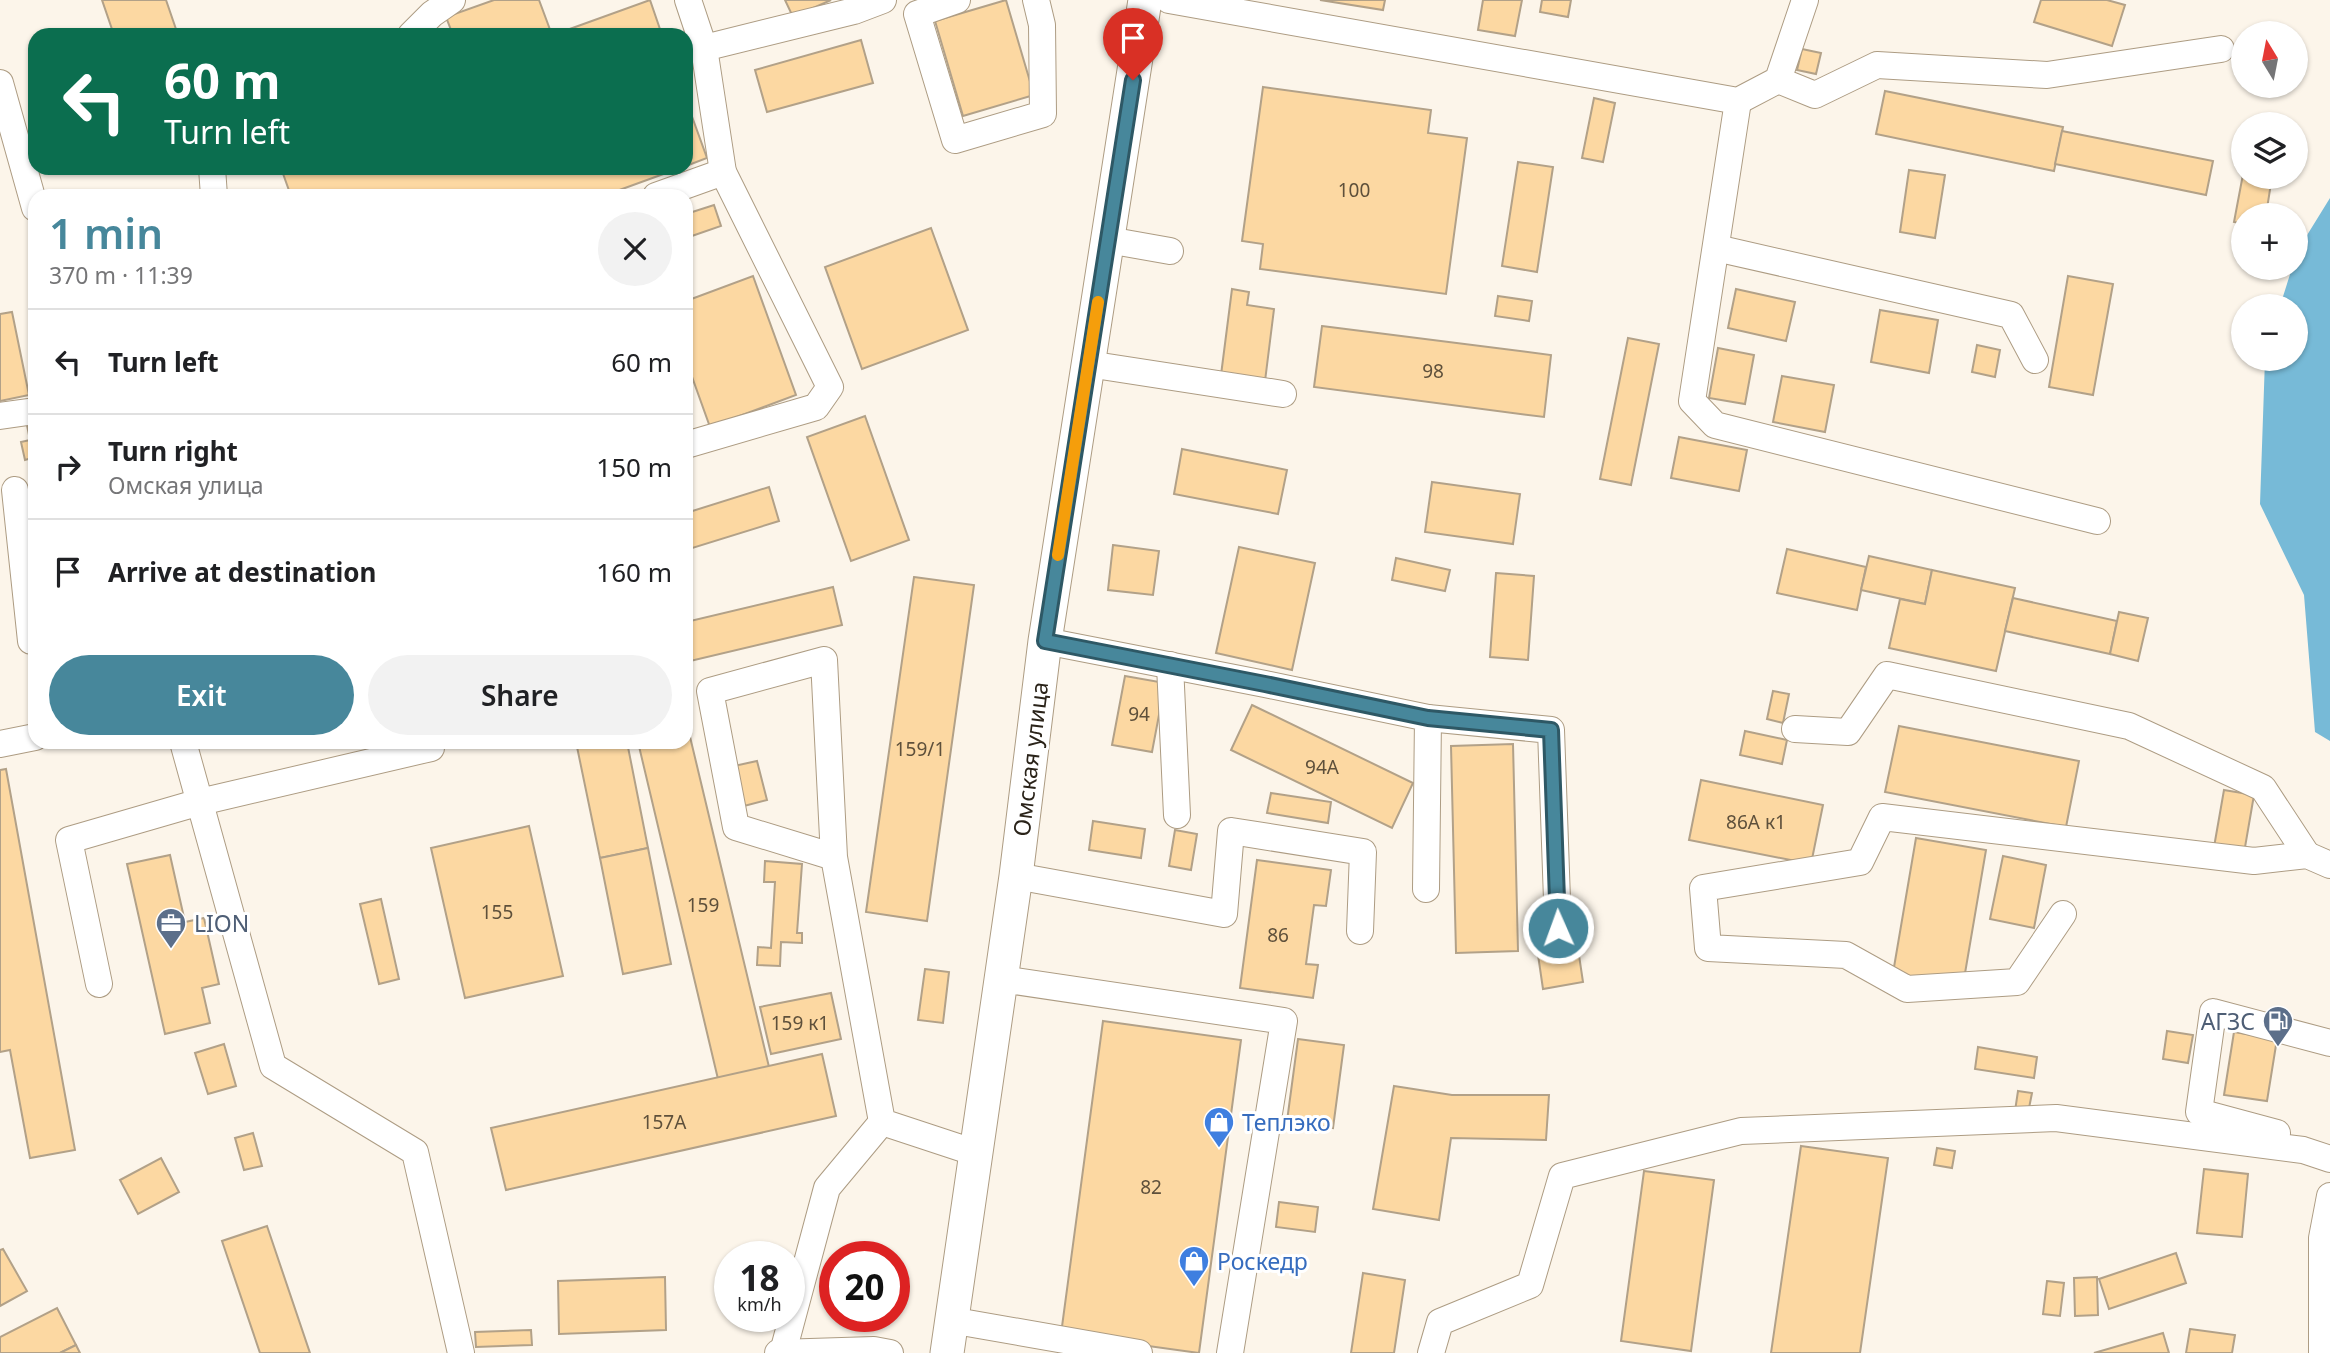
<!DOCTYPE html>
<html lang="en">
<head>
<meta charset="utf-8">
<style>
  body { margin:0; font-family:"Noto Sans",sans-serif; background:#f2f2f2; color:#202124; height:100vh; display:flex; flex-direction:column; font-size:26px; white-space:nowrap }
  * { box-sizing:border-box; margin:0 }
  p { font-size:23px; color:#757577 }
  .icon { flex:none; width:38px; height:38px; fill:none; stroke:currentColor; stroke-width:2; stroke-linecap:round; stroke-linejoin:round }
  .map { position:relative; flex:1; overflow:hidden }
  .side { position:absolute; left:28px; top:189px; width:665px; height:560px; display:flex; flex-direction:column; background:#fff; border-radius:21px; box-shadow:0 2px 5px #0004 }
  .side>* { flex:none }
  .banner { position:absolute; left:28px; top:28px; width:665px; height:147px; border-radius:21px; box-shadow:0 2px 5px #0004; background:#0b6e4f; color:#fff; overflow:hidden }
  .needle { width:46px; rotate:350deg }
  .controls { position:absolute; left:2231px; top:21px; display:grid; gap:14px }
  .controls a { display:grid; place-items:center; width:77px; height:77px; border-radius:50%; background:#fff; box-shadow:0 2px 5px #0004; font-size:35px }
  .speed { position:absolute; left:714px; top:1241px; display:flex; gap:14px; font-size:35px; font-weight:700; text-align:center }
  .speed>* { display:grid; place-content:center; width:91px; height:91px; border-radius:50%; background:#fff; box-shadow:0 2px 5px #0004; line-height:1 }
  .speed small { font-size:18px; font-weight:400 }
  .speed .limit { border:10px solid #d22; background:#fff; color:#111 }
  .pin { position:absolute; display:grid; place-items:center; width:60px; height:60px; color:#fff; margin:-72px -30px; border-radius:50% 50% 50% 0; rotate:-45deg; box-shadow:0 0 7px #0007 }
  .pin .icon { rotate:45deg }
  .me { position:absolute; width:77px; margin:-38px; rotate:358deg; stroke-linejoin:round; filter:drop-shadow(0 0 5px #0008) }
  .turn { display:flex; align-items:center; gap:24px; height:147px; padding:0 21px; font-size:32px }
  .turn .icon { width:91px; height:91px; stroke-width:2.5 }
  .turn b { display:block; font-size:49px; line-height:60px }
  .round { display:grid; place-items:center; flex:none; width:74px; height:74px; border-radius:37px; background:#f2f2f2 }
  .overview { display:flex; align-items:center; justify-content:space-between; height:119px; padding:0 21px }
  h1 { font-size:42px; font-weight:600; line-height:52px; color:#47879b }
  .action { display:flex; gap:14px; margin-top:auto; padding:14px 21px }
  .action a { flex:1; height:80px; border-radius:42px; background:#47879b; color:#fff; font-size:28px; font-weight:600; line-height:80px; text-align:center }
  .action a+a { background:#f2f2f2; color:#202124 }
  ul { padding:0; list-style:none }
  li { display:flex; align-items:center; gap:21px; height:105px; padding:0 21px; border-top:2px solid #e0e0e0 }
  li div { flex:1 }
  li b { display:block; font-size:26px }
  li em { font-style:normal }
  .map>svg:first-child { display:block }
  .water { fill:#77bad7 }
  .building { fill:#fcd8a2; stroke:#b2a188; stroke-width:2 }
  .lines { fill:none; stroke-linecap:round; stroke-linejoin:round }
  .minor-casing { stroke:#ad9c83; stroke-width:28 }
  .major-casing { stroke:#ad9c83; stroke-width:35 }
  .minor { stroke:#fff; stroke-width:26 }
  .major { stroke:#fff; stroke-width:33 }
  .route-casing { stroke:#2e5865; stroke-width:18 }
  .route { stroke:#47879b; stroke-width:12 }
  .slow { stroke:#f59e0b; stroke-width:12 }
  .labels { text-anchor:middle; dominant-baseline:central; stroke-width:6; stroke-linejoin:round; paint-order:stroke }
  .number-label { font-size:19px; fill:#5e503b }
  .street-label { font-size:23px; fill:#2a2319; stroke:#fff }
  .service-label { font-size:23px; fill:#4e5e75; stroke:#fff; text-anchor:start }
  .shop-label { font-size:23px; fill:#366cbe; stroke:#fff; text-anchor:start }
</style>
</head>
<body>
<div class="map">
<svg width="2330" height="1353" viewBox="0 0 2330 1353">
  <rect width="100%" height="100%" fill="#fcf5ea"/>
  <path class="water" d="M2330,198V741L2315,732L2304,595L2260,504L2265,359H2296V306H2280L2292,268H2296V253Z"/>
  <g class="building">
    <path d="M102,0H166L178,35H114Z"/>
    <path d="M494,0H539L552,35H453L446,17Z"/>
    <path d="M650,0L662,35H553Z"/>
    <path d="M785,0H831L793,17Z"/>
    <path d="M1006,0L1034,95L963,116L935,21Z"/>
    <path d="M1320,0H1385L1383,10Z"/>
    <path d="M1483,0H1522L1515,36L1478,30Z"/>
    <path d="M1542,0H1571L1568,17L1540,12Z"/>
    <path d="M2041,0H2107L2125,5L2112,46L2034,22Z"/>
    <path d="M861,40L873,83L767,112L755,70Z"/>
    <path d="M1802,49L1821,53L1816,74L1797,70Z"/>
    <path d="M1263,87L1431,110L1428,133L1467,138L1446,294L1260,269L1263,244L1242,241Z"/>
    <path d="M1885,91L2063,127L2054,171L1876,134Z"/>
    <path d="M1594,98L1615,103L1603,162L1582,158Z"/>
    <path d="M686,100L707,158L686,166Z"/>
    <path d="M2062,131L2213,161L2206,195L2055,164Z"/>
    <path d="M1518,162L1553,167L1537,272L1502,266Z"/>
    <path d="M281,168H680L603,196H291Z"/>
    <path d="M2244,169V177H2272L2266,215H2244V224L2234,222Z"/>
    <path d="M1909,170L1945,175L1935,238L1900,232Z"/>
    <path d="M714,205L721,226L686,238V214Z"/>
    <path d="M931,228L968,330L862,369L825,267Z"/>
    <path d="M753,276L796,395L710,427L686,360V301Z"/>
    <path d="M2068,276L2113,284L2093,395L2049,387Z"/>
    <path d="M1232,289L1249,292L1247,305L1274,309L1265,381L1221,375Z"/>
    <path d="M1736,289L1795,302L1786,341L1728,328Z"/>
    <path d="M1498,296L1532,301L1529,321L1495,316Z"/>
    <path d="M1880,310L1938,320L1929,373L1871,362Z"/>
    <path d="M12,312L29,395L0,401V314Z"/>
    <path d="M1322,326L1551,355L1544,417L1314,387Z"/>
    <path d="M1628,338L1659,344L1631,485L1600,479Z"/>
    <path d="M1977,345L2000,350L1995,377L1972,372Z"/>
    <path d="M1718,348L1754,355L1745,404L1709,398Z"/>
    <path d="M1782,376L1834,385L1825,432L1773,422Z"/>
    <path d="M865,416L909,540L851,561L807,437Z"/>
    <path d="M35,424V457L25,460L21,442L30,440L27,425Z"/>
    <path d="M1679,437L1747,450L1739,491L1671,478Z"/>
    <path d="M1182,449L1287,470L1278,514L1174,494Z"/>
    <path d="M1432,482L1520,494L1513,544L1425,532Z"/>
    <path d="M769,487L779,521L686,550V513Z"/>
    <path d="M1113,545L1159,551L1153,595L1108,590Z"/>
    <path d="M1239,547L1315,563L1292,670L1216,653Z"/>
    <path d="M1787,549L1866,567L1857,610L1777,593Z"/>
    <path d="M1869,556L1932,570L1925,604L1861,590Z"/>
    <path d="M1396,558L1450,570L1445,591L1392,580Z"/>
    <path d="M1932,570L2015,588L1996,671L1889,648L1900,599L1925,604Z"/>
    <path d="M1496,573L1534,576L1528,660L1490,657Z"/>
    <path d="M914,577L974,585L927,921L866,912Z"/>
    <path d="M833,587L842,625L686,662V622Z"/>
    <path d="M2013,598L2117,621L2110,654L2005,631Z"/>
    <path d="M2119,612L2148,618L2138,661L2110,654Z"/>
    <path d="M1125,676L1165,683L1152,752L1112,745Z"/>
    <path d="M1773,691L1789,694L1783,723L1767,719Z"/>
    <path d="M1252,705L1413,783L1392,828L1231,750Z"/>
    <path d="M686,720L769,1067L718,1079L638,742H686Z"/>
    <path d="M1899,726L2079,761L2066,827L1885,792Z"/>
    <path d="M1745,731L1787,740L1782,764L1740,755Z"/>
    <path d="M576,742H627L648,848L600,858Z"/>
    <path d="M1513,744L1518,951L1456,953L1451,746Z"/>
    <path d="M757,761L767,800L744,806L734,766Z"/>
    <path d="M6,769L75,1150L30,1158L10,1050L0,1052V770Z"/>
    <path d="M1701,780L1823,805L1811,864L1689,840Z"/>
    <path d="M2224,790L2254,795L2244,853L2214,847Z"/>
    <path d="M1271,793L1331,802L1328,823L1267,813Z"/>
    <path d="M1093,821L1145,829L1141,858L1089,850Z"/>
    <path d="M529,826L563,976L465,998L431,848Z"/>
    <path d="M1175,830L1197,834L1191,870L1169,866Z"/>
    <path d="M1916,838L1986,850L1963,985L1893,973Z"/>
    <path d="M648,848L671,964L623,974L600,858Z"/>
    <path d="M170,855L185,922L204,918L219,984L202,988L210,1023L165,1034L127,864Z"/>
    <path d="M2003,856L2046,865L2034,928L1990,919Z"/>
    <path d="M1257,860L1331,870L1326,906L1314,905L1306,964L1318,965L1313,998L1240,988Z"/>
    <path d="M765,861L802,864L797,933H802V943L781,942L780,966L757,965L758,947L771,948L775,882H764Z"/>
    <path d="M381,899L399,979L379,984L360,904Z"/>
    <path d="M1577,942L1583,982L1543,989L1537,948Z"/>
    <path d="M925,969L949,972L943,1023L918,1020Z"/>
    <path d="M831,993L841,1039L771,1054L760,1007Z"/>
    <path d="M1103,1021L1241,1040L1199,1353L1061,1334Z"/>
    <path d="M2167,1031L2193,1035L2188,1063L2163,1059Z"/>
    <path d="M2234,1032L2277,1039L2267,1101L2224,1095Z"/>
    <path d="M1298,1039L1344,1045L1333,1128L1287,1121Z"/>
    <path d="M224,1044L236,1086L208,1094L195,1053Z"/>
    <path d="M1978,1047L2037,1057L2034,1078L1975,1069Z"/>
    <path d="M822,1054L836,1116L506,1190L491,1128Z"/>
    <path d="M1394,1086L1452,1095H1549L1546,1140L1451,1138L1439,1220L1373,1209Z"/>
    <path d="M2018,1091L2032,1093L2028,1113L2015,1111Z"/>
    <path d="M253,1133L262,1166L244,1170L235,1138Z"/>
    <path d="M1801,1146L1888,1158L1860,1353H1771Z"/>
    <path d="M1937,1148L1955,1151L1952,1168L1934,1165Z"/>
    <path d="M161,1158L179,1192L138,1214L120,1180Z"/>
    <path d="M2204,1169L2248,1174L2242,1237L2197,1233Z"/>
    <path d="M1644,1171L1714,1180L1691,1351L1621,1341Z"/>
    <path d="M1279,1202L1318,1207L1315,1232L1276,1227Z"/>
    <path d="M267,1226L310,1353H260L222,1241Z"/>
    <path d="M3,1249L27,1291L0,1306V1250Z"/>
    <path d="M2176,1253L2186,1283L2109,1309L2099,1279Z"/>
    <path d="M1363,1273L1405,1280L1394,1353H1351Z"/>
    <path d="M665,1277L666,1330L559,1334L558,1281Z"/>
    <path d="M2097,1277L2098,1315L2075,1316L2074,1278Z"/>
    <path d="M2047,1281L2064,1283L2060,1316L2043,1314Z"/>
    <path d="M57,1308L76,1345L60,1353H0V1337Z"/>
    <path d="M2190,1329L2235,1335L2232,1353H2186Z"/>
    <path d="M531,1330L532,1345L476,1347L475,1332Z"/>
    <path d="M2163,1333L2169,1353H2094Z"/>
    <path d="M76,1345L80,1353H60Z"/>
  </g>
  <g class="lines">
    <g class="minor-casing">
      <g id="minor">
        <path d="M957,0L917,14L955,140L1043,114L1042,25L1036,0"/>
        <path d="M1169,0L1738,101L1778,80L1805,0"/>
        <path d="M411,35L432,14L452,0"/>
        <path d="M704,48L854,11L883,0"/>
        <path d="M1778,80L1815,95L1877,65L2047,75L2221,49"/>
        <path d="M0,83L35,208"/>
        <path d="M1738,101L1692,401L1715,425L2097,521"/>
        <path d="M212,168L214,196"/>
        <path d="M656,196L723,172"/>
        <path d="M1108,240L1170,251"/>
        <path d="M1716,248L2011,315L2035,360"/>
        <path d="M1088,364L1283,394"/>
        <path d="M0,416L35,411"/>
        <path d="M686,445L816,407L830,387L723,172L704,48L688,0"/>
        <path d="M15,490L31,641L35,640"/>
        <path d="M1045,641L1265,684L1428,718L1426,889"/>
        <path d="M1170,665L1177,815"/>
        <path d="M1428,718L1551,730L1558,928"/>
        <path d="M1795,729L1848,732L1887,675L2129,726L2263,788L2307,855"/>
        <path d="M183,742L273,1066L415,1152L461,1353"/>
        <path d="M0,744L35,737"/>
        <path d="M834,857L824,660L710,691L736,827L834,857L882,1122L976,1153"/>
        <path d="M1016,876L1224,914L1231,831L1363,852L1360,931"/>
        <path d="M2063,914L2017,982L1907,989L1846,955L1708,948L1703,888L1860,862L1882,817L2254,861L2307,855L2330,865"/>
        <path d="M1001,979L1284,1021L1230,1353"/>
        <path d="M99,984L69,840L200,802L431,748"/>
        <path d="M2277,1133L2199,1112L2213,1012L2330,1043"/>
        <path d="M950,1320L1139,1353"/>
        <path d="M783,1352L827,1188L882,1122"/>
        <path d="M778,1353L874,1350L890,1353"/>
        <path d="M1431,1353L1440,1322L1530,1285L1562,1176L1741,1131L2056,1118L2303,1150L2330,1159"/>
        <path d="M2322,1353V1238L2330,1196"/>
      </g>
    </g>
    <g class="major-casing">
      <path id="major" d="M947,1353L1016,876L1045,641L1145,0"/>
    </g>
    <use href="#minor" class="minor"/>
    <use href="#major" class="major"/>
  </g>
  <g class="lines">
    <g class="route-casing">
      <path id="route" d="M1133,80L1045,641L1265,684L1428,718L1551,730L1558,928"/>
    </g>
    <use href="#route" class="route"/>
    <path class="slow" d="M1058,555L1098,302"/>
  </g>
  <defs>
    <g id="office-pin" transform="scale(1.575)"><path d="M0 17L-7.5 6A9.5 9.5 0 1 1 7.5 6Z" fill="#5c6f8a" stroke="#fff"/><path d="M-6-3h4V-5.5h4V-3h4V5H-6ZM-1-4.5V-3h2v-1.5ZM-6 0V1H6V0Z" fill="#fff"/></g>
    <g id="fuel-pin" transform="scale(1.575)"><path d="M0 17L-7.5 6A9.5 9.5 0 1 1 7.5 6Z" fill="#5c6f8a" stroke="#fff"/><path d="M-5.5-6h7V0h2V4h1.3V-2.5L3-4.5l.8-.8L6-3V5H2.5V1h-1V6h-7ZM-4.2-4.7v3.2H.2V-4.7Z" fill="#fff"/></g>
    <g id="shop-pin" transform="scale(1.575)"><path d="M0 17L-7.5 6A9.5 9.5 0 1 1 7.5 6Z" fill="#3f7fe0" stroke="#fff"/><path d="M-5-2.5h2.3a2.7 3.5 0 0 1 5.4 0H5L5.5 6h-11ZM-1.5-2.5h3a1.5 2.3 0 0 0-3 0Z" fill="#fff"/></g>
  </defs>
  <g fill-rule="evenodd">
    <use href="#office-pin" x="171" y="923"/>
    <use href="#fuel-pin" x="2278" y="1021"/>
    <use href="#shop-pin" x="1219" y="1122"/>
    <use href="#shop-pin" x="1194" y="1261"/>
  </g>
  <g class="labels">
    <g class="number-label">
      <text x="1354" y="190">100</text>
      <text x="1433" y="371">98</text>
      <text x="1139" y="714">94</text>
      <text x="920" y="749">159/1</text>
      <text x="1322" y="767">94А</text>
      <text x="1756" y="822">86А к1</text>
      <text x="703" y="905">159</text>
      <text x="497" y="912">155</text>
      <text x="1278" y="935">86</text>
      <text x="800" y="1023">159 к1</text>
      <text x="664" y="1122">157А</text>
      <text x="1151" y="1187">82</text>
    </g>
    <g class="street-label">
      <text transform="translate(1030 759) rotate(-83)">Омская улица</text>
    </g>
    <g class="service-label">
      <text x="194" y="923">LION</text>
      <text x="2255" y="1021" text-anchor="end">АГЗС</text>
    </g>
    <g class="shop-label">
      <text x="1242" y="1122">Теплэко</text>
      <text x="1217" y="1261">Роскедр</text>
    </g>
  </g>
</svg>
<div class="controls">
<a><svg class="needle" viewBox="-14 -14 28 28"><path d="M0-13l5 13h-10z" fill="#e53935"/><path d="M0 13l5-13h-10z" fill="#757577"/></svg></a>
<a><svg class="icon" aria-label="layers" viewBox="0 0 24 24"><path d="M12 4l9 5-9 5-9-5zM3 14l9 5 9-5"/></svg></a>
<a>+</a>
<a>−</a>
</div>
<div class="speed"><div>18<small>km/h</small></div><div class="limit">20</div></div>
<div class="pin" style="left:1133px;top:80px;background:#d93025"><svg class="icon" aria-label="arrive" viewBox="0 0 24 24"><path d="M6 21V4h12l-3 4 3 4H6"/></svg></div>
<svg class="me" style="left:1558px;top:928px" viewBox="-20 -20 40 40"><circle r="17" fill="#47879b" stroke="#fff" stroke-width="3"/><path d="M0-11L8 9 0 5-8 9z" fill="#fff"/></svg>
<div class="banner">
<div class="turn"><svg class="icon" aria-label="left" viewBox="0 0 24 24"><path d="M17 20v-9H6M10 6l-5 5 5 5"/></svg><div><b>60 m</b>Turn left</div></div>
</div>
<section class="side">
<div class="overview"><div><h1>1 min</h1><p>370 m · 11:39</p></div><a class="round"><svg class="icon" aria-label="close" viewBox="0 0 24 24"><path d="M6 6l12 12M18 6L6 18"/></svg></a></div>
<ul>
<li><svg class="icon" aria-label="left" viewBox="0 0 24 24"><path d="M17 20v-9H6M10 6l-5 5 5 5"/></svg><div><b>Turn left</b></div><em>60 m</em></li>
<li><svg class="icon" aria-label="right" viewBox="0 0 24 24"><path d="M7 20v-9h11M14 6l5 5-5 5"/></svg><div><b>Turn right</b><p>Омская улица</p></div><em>150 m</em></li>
<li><svg class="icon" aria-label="arrive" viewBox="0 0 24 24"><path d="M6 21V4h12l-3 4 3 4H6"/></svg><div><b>Arrive at destination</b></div><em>160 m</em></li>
</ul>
<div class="action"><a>Exit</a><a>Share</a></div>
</section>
</div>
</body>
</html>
